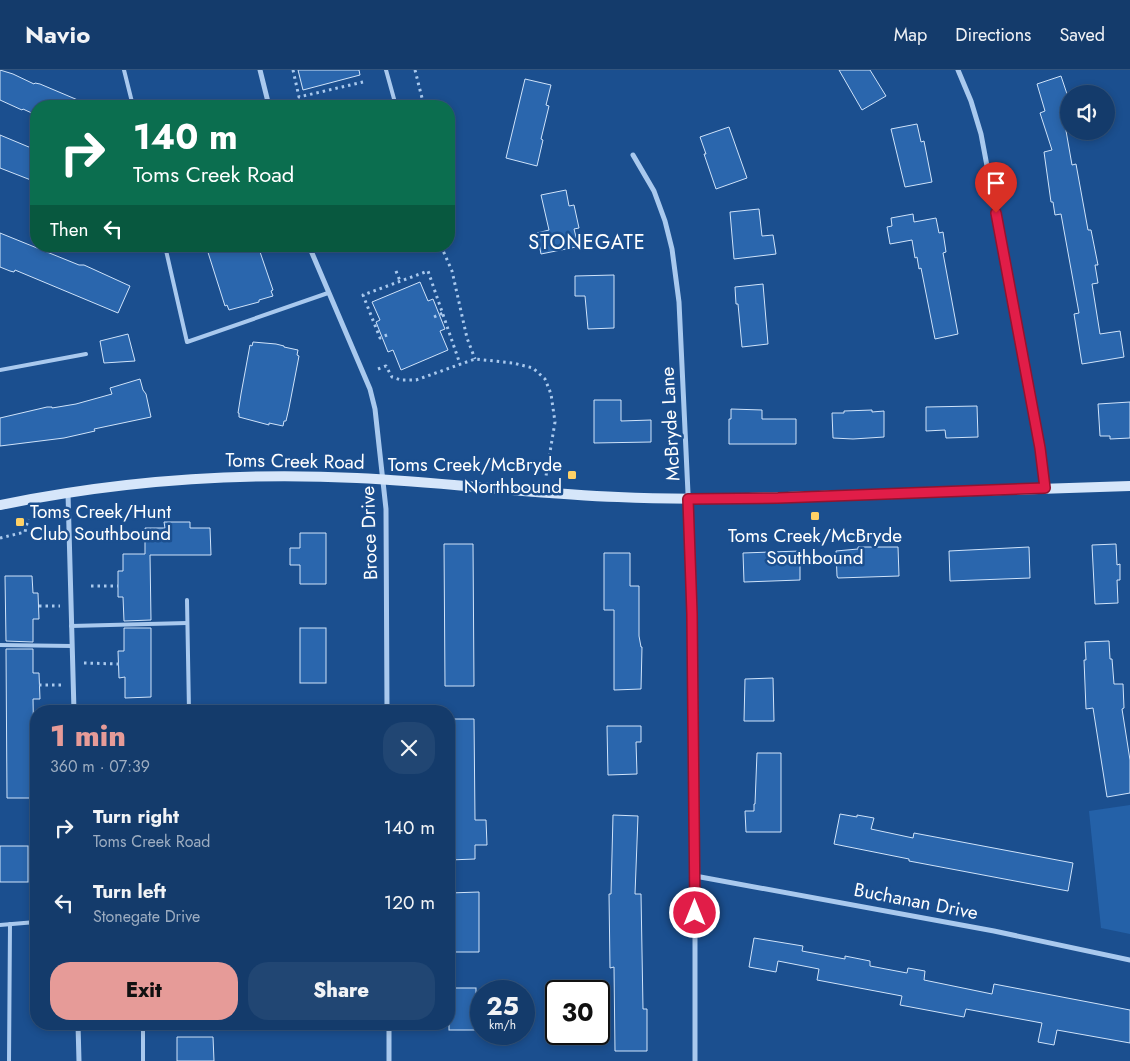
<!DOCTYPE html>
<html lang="en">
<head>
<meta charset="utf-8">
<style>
  body { margin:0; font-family:Jost,sans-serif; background:#214673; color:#f1f3f6; height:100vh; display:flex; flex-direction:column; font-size:19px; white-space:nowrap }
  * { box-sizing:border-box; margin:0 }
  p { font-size:16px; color:#9dadc1 }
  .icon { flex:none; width:28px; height:28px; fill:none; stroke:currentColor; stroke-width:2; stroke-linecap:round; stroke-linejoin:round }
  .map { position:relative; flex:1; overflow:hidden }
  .drawer { position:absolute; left:30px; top:635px; width:425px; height:325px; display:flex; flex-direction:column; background:#143b6b; border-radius:20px; box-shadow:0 2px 8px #0003,0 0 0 1px #33557e }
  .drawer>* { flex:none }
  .hud { position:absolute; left:30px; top:30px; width:425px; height:152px; border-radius:20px; box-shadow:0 2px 8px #0003,0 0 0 1px #33557e; background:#0b6e4f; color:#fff; overflow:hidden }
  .controls { position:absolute; left:1060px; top:15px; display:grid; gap:10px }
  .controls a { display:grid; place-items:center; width:55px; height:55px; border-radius:50%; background:#143b6b; box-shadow:0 2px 8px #0003,0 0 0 1px #33557e; font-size:25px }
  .speed { position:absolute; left:470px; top:910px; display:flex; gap:10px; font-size:25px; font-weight:700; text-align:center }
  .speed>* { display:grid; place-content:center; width:65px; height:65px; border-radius:50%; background:#143b6b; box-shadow:0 2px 8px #0003,0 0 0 1px #33557e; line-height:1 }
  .speed small { font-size:12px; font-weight:400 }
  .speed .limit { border:2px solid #111; border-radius:8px; background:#fff; color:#111 }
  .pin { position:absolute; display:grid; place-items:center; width:42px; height:42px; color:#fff; margin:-51px -21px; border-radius:50% 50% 50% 0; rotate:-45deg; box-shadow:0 0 5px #0007 }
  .pin .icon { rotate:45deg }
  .me { position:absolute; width:55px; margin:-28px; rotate:0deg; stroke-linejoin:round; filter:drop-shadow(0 0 4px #0008) }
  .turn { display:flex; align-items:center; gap:18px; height:105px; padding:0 20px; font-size:22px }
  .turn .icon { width:65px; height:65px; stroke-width:2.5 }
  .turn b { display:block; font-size:35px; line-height:42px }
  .then { display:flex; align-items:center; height:48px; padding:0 20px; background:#0003; gap:10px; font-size:19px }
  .round { display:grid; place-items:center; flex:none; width:52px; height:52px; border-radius:20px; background:#214673 }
  .overview { display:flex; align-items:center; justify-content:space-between; height:85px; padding:0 20px }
  h1 { font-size:30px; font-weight:800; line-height:38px; color:#e69b98 }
  .primary-button { display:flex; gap:10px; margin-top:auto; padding:10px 20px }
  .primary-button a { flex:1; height:58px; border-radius:20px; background:#e69b98; color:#111; font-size:20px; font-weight:800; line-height:58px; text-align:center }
  .primary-button a+a { background:#214673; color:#f1f3f6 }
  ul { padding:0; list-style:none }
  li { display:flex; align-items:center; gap:15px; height:75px; padding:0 20px }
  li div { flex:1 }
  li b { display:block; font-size:19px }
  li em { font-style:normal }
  header { display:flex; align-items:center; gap:30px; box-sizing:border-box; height:70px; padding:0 25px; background:#143b6b; border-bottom:1px solid #33557e }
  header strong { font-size:24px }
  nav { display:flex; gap:28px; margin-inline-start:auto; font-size:18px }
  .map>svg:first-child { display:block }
  .green { fill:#2461a8 }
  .building { fill:#2a66ad; stroke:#cfe3fa }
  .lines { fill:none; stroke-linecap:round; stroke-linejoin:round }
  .path { stroke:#a9c9ee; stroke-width:3; stroke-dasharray:2.5 4; stroke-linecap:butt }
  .lane { stroke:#a9c9ee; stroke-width:4 }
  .street { stroke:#a9c9ee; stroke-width:5 }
  .secondary { stroke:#d6e6fa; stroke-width:10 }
  .route-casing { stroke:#92132f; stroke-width:12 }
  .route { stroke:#e11d48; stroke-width:9 }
  .poi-dot { fill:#ffd166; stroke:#1b4f8f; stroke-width:2 }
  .labels { text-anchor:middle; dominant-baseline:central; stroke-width:5; stroke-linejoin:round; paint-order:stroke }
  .street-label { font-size:19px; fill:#fff; stroke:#1b4f8f }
  .poi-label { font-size:19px; fill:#fff; stroke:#1b4f8f; text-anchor:end }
  .neighbourhood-label { font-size:20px; letter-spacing:1px; fill:#fff; stroke:#1b4f8f }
</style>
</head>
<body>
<header>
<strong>Navio</strong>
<nav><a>Map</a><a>Directions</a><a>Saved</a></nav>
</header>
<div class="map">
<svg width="1130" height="991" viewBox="0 0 1130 991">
  <rect width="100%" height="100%" fill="#1b4f8f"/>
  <path class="green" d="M1130,735V864L1101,858L1089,741Z"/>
  <g class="building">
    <path d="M0,0L13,4L34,14L35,13L40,14L92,36H36V45L23,39L22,40L0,30Z"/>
    <path d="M298,0H359L360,5L303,20Z"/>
    <path d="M839,0H870L886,26L862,40Z"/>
    <path d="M1061,6L1069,30V53L1065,55L1072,95L1076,94L1088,160H1091L1098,195H1095L1098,213L1092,214L1100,264L1120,261L1124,287L1082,294L1074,244L1079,243L1061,144L1055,145L1053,132H1051L1044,82L1052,80L1040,43L1045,41L1037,14Z"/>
    <path d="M525,9L551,15L546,35L549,36L541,69L543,70L537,96L506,88Z"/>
    <path d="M917,54L921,72L924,71L932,112L905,117L891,59Z"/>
    <path d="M729,57L747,108L716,119L704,84H706L700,67Z"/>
    <path d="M0,65L36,80V112L0,98Z"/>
    <path d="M566,120L569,136L574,135L579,158L574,159L578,175L575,176L576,177L541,184L537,163L549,160L541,125Z"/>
    <path d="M759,139L762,166L773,165L776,184L734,189L730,142Z"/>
    <path d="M913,144L914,152L936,148L939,163L943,162L946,182L943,183L958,264L935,269L921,198L919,199L917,187L915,188L912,170L890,174L887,157L892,156L891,148Z"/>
    <path d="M0,163L79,195H84L130,216L118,243L15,200L14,202L10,201L0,197Z"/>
    <path d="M206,176H258L273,220L271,221L273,226L259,230V232L229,240L227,235L225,236Z"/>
    <path d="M614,205V258L588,259L585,226H575V206Z"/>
    <path d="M420,212L428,231L433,229L445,259L440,261L448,280L401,300L393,280L388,282L376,252L380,250L372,232Z"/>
    <path d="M763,214L768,274L742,277L738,234H736L735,217Z"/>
    <path d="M128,264L135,291L104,293L100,271Z"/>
    <path d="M253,272L276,274L284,276V277L298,280L297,285L299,286L289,338L286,351H284L283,356L269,353V355L239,347V343H238L241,324L250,275L252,276Z"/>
    <path d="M140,309L143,320L146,324L151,347L94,359L95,361L64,368L0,376V348L47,337H52V338L76,334L112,324L110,318Z"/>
    <path d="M594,330H621V351L651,350V372L594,373Z"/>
    <path d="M1130,332V368L1110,369V366H1100L1098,334Z"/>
    <path d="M977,336L978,367L946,368L945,360L926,361V337Z"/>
    <path d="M731,339L762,340V349H796V374H729V349H731Z"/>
    <path d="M872,340V342L884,341V367L853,369L833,368L832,343H844V341Z"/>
    <path d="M164,452H190V458H210L211,485H150L151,550L124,551L123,527H118V501H123V484H145V458H165Z"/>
    <path d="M300,463H326V514H300V495H290V478H300Z"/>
    <path d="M444,474H473L474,616H445Z"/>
    <path d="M1116,474L1117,495L1120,494V510H1117L1118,533L1095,534L1092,475Z"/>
    <path d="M858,477H898L899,506L838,508L837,506L836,481L858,479Z"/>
    <path d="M1029,477L1030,508L950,511L949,481Z"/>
    <path d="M800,481V510L744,512L743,483Z"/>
    <path d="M604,483H630V516H639V566L641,577H642L641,619L614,620V540H604Z"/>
    <path d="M5,506H32L33,523H38L39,549H33V572L6,571Z"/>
    <path d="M124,558H151V627L125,628V607L119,608L118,581H124Z"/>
    <rect x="300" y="558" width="26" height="55"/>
    <path d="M1109,571L1110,589H1112L1114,614H1123L1124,638L1122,639L1130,690V723L1107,727L1093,638L1086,639L1084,590H1086L1085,572Z"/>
    <path d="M6,579H33V603H39L40,629H33L34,684H36L34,728H7Z"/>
    <path d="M773,608L774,651H744L745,609Z"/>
    <path d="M449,649H474L475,750H486L487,775H475V789L449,790Z"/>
    <path d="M607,656H641V672H636L637,704L608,705Z"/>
    <path d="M757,683H781V762H746L745,741H754V734H755Z"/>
    <path d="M840,744L857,747V745L874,748L871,759L913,768L914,763L1073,793L1068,821L909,791V789L834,774Z"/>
    <path d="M613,745L638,746L635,824H641L643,939H647V981H615L614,897L610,898L609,824H611Z"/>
    <rect x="0" y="776" width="28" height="36"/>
    <path d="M479,822V882H452L451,848H449V823Z"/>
    <path d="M754,868L803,876L802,881L845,889V886L870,891V896L907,903L908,898L925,901L924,910L992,924L994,914L1130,940V973L1057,960L1054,975L1038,972L1042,953L966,939L964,947L900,935L902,926L817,910L819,899L778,891L776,902L749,897Z"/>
    <rect x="449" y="918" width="27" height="42"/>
    <path d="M177,967H213L214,991H177Z"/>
  </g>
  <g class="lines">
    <g class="path">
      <path d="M293,0L299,27L363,12"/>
      <path d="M415,0L424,36"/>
      <path d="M441,176L452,201L467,268L475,289"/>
      <path d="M396,201L400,211"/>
      <path d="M434,247L443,243"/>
      <path d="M387,265L380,268L363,225L428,201L460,294"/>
      <path d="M378,299L386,296L392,307L401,310H416L475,289L513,293L533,298L545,309L551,324L555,352L546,406"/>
      <path d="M0,468L25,462L28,449"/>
      <path d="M91,516H118"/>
      <path d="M39,536H60"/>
      <path d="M84,593L119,594"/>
      <path d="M39,615H64"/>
    </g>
    <g class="lane">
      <path d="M124,0L133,36"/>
      <path d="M386,0L396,36"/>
      <path d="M165,176L187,272L328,223"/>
      <path d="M0,300L86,284"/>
      <path d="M187,530L189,641"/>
      <path d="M71,556L187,553"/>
      <path d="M0,575L72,576"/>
      <path d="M0,855L36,852"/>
      <path d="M78,955H143V991"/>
      <path d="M9,991L10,854"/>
    </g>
    <g class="street">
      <path d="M260,0L269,36"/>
      <path d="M958,0L971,31L981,64L1040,378L1045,418"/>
      <path d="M633,85L654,121L665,151L672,179L679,232L692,508L695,806V991"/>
      <path d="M309,176L370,319L375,339L386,439L387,641"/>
      <path d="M68,423L74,641"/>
      <path d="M695,806L994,861L1130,890"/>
      <path d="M78,954L79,991"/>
      <path d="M389,954V991"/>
    </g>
    <path class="secondary" d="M0,435C117,411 237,402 357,408C444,412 531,424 618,427C696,431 773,427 851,425C944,422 1037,419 1130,416"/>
  </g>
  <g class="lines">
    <g class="route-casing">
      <path id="route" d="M695,843L692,544L688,429L778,428L1045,418L1040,378L996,143"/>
    </g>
    <use href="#route" class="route"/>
  </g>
  <g class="poi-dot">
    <rect x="567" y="400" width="10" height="10" rx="2.5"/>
    <rect x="810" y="441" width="10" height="10" rx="2.5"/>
    <rect x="15" y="447" width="10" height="10" rx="2.5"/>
  </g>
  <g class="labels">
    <g class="street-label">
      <text transform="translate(670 354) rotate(-93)">McBryde Lane</text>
      <text transform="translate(295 391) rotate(1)">Toms Creek Road</text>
      <text transform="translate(369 463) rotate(-92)">Broce Drive</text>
      <text transform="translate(916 831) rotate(11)">Buchanan Drive</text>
    </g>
    <g class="poi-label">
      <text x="562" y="394">Toms Creek/McBryde<tspan x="562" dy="22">Northbound</tspan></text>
      <text x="30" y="441" text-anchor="start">Toms Creek/Hunt<tspan x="30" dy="22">Club Southbound</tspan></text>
      <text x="815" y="465" text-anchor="middle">Toms Creek/McBryde<tspan x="815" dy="22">Southbound</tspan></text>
    </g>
    <g class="neighbourhood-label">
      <text x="587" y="172">STONEGATE</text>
    </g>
  </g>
</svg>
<div class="controls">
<a><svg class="icon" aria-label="sound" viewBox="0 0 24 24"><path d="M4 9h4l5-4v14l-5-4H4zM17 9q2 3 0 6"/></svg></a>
</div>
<div class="speed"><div>25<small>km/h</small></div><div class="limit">30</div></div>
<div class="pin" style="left:996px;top:143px;background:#d93025"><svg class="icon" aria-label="arrive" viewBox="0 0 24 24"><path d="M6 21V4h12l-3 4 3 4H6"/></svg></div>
<svg class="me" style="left:695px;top:843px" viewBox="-20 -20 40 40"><circle r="17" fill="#e11d48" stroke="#fff" stroke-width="3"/><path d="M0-11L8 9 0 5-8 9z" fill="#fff"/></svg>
<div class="hud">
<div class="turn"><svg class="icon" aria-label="right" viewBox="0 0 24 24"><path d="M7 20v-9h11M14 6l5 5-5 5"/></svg><div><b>140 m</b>Toms Creek Road</div></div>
<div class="then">Then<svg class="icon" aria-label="left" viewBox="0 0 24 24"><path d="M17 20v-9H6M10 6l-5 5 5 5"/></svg></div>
</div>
<section class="drawer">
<div class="overview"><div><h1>1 min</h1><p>360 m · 07:39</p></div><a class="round"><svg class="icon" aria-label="close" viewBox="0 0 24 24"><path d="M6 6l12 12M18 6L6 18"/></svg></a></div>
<ul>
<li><svg class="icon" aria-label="right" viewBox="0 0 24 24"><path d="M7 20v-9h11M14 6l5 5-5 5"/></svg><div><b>Turn right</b><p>Toms Creek Road</p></div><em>140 m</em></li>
<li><svg class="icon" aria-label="left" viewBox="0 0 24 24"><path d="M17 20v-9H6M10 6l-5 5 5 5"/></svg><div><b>Turn left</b><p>Stonegate Drive</p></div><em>120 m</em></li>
</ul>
<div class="primary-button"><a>Exit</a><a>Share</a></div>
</section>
</div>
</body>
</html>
